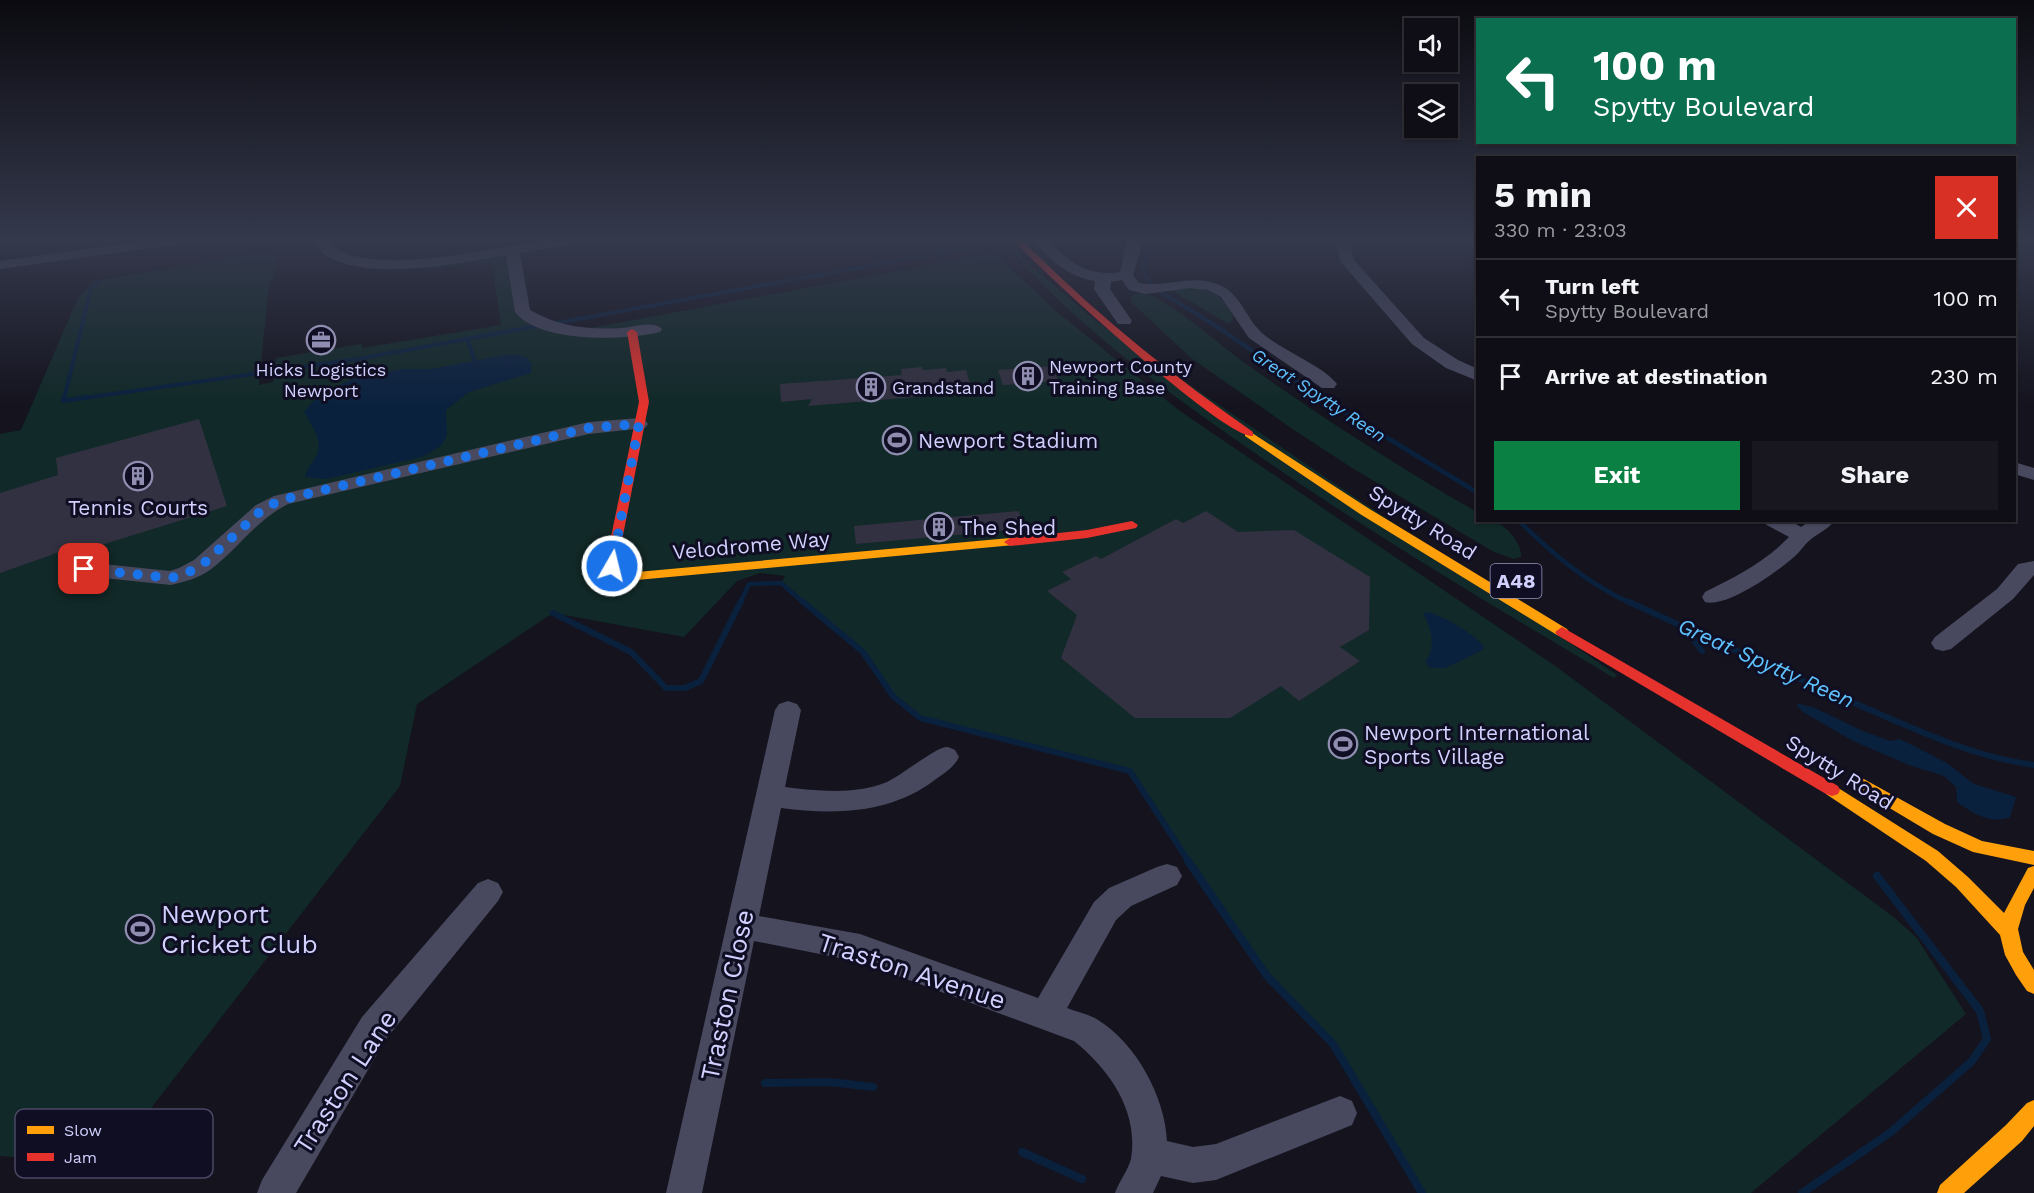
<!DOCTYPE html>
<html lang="en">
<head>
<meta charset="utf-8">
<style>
  body { margin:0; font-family:"Work Sans",sans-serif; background:#18171f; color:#f1f3f6; height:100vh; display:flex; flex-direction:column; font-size:22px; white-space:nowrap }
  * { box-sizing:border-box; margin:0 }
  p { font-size:20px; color:#9b9ca1 }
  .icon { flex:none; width:33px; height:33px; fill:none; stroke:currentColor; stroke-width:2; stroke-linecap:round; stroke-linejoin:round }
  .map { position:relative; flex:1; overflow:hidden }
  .drawer { position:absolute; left:1476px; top:156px; width:540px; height:366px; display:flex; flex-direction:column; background:#0f0e16; border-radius:0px; box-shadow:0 2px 4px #0004,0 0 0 2px #2f2e35 }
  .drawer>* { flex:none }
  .hud { position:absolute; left:1476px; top:18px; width:540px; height:126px; border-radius:0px; box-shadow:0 2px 4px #0004,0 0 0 2px #2f2e35; background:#0b6e4f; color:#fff; overflow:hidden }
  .buttons { position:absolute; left:1404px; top:18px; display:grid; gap:12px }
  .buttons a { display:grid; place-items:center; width:54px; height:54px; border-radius:0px; background:#0f0e16; box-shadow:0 2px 4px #0004,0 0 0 2px #2f2e35; font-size:30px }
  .pin { position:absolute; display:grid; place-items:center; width:51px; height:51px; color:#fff; margin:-26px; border-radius:12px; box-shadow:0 3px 9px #0006 }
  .me { position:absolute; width:66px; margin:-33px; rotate:8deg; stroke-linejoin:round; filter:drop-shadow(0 0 4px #0008) }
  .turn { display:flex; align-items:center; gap:21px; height:126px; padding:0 18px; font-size:27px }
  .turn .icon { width:78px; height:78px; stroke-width:2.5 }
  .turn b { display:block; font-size:42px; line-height:51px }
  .round { display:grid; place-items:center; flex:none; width:63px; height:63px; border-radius:0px; background:#18171f }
  .overview { display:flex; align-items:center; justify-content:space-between; height:102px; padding:0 18px }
  h1 { font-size:36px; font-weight:700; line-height:45px }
  .action { display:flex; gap:12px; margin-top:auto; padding:12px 18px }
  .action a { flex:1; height:69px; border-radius:0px; background:#0b8043; color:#fff; font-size:24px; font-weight:700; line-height:69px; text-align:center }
  .action a+a { background:#18171f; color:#f1f3f6 }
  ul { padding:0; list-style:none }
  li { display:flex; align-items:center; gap:18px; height:78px; padding:0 18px; border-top:2px solid #2f2e35 }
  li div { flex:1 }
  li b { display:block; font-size:22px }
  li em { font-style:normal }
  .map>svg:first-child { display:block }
  .green { fill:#112928 }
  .water { fill:#0a213e }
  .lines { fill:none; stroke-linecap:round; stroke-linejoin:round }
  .stream-far3 { stroke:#0a213e; stroke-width:4 }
  .stream-far2 { stroke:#0a213e; stroke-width:4.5 }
  .stream-far1 { stroke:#0a213e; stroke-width:6 }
  .stream { stroke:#0a213e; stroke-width:8 }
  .building { fill:#323141 }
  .street { fill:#48495f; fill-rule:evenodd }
  .slow { fill:#ff9f0a; fill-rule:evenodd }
  .jam { fill:#e5322d; fill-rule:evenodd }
  .route { stroke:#1a73e8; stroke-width:10; stroke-dasharray:0 18 }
  .labels { text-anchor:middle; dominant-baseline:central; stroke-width:6; stroke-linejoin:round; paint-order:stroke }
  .far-poi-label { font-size:18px; fill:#d2d0ff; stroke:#100e23; text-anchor:start }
  .far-water-label { font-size:18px; font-style:italic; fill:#5ec2ff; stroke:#100e23 }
  .shield { fill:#100e23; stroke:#9896bd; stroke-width:1.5 }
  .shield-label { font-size:20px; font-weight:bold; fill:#d2d0ff }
  .poi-label { font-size:21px; fill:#d2d0ff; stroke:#100e23; text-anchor:start }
  .street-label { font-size:21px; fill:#d2d0ff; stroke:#100e23 }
  .water-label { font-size:22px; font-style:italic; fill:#5ec2ff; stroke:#100e23 }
  .near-poi-label { font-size:26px; fill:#d2d0ff; stroke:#100e23; text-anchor:start }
  .near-street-label { font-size:26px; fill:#d2d0ff; stroke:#100e23 }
  .key { fill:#100e23; stroke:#4a4865; stroke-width:1.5 }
  .key-label { font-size:16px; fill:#d2d0ff }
</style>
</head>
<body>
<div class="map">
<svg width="2034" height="1193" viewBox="0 0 2034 1193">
  <rect width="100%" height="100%" fill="#14131e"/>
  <g class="green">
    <path d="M1002,239H1010L1025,261L1097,322L1617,675L1614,678C1483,600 1353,523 1229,435C1148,378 1065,316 1002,239Z"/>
    <path d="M261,253L277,257C278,267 276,275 269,282L259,385L273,382L276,358L362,344V348L501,325L492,263L424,269L429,264L500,254L507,258L519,316L564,333L994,253L1057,312L1180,411L1554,665L1895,918L1916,937L1966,1014L1751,1193H1422L1333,1044L1267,976L1130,771L920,717L893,696L863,652L781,583L785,576L760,573L737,581L684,637L553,613L417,704L400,786L108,1164L0,1156V434L21,430L78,298L93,281Z"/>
    <path d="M1177,287C1199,288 1216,288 1229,308C1232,313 1234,316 1232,321L1229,324L1169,289Z"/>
    <path d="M1144,293C1175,303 1220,346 1249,366C1323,418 1399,467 1477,512L1478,520C1482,521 1488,520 1492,521C1505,523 1523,544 1521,557L1514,559L1494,552L1352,468L1294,430L1191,358L1131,302V297L1135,294Z"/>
  </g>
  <g class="water">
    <path d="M505,355H518L527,358L532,364L531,373L469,392L446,410L447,436L441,446L422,457L326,479L305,477C307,468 313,463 317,454C323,440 311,424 304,412L318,396L352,379L402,369H431Z"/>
    <path d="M1425,612C1440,613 1476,635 1484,647L1483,650L1445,668H1430L1425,661C1437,649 1431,628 1424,615Z"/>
    <path d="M1799,704L1813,707L1863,731L1890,741L1900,739L1947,763L1974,784L2016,797L2010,817C1991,825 1972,813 1957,802L1956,787L1944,776L1909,765L1853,741L1803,712L1796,705Z"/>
  </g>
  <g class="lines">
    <g class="stream-far3">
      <path d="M1150,283L1143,271L1151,239"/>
      <path d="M1162,293L1213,324L1323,399"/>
      <path d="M551,324L983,245"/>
      <path d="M467,339L542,325"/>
      <path d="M64,399L91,288L98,282"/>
      <path d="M77,399L358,359L467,339L475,361"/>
    </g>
    <g class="stream-far2">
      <path d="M64,397L63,401L88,397"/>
      <path d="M1320,397L1478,493"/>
      <path d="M1518,520C1554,555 1584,581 1630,603"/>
      <path d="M740,603L749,584L781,583L804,603"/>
    </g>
    <g class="stream-far1">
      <path d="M802,601L863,652L893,696L920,718L1130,771L1189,862"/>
      <path d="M1627,601C1705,637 1783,672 1861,706C1918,730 1972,757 2034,765"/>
      <path d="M553,613L631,652L666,688H685L701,681L741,601"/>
      <path d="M1686,630L1702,651"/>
    </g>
    <g class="stream">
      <path d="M1188,861L1267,976L1333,1044L1422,1193"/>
      <path d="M765,1083L830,1082L873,1087"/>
      <path d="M1022,1152L1082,1179"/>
      <path d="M1802,1193L1891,1132L1972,1061L1987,1039L1980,1011L1877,876"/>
    </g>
  </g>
  <g class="building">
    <path d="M1053,366L1058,381L1003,385L998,370Z"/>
    <path d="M922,367L923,370L946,368L947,372L966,370L971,387L951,388L952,394L808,406L812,399L781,402L780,384L902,375L901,369Z"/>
    <path d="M199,419L227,506L69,555L68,549L0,573V493L58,475L56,458Z"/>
    <path d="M1019,511L1024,529L856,544L854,526Z"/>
    <path d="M1206,511L1238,532L1294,530L1370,577L1369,630L1340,647L1360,661L1299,701L1281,686L1230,718H1135L1061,658L1077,615L1047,591L1071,579L1062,572L1096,556L1101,559L1176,519L1183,523Z"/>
  </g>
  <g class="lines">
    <g class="street">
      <path d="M159,239H193L186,243L0,269V261Z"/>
      <path d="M313,239H327C357,284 507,244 555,239C566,238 577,239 588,239L581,243L520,253L530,310C559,327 589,330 622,328C633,327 654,320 662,329L660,332C625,341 539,343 515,312L506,255C459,263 365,283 324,254C319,250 316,244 313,239Z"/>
      <path d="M1035,239H1046C1070,261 1084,277 1120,272L1127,239H1141L1140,252L1133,275L1139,283C1166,288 1191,274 1217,284C1239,291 1245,316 1260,331C1278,349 1323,365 1337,384L1334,388H1322L1249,338L1221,297L1208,290L1190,288L1146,294L1129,290L1122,280L1111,282L1110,289L1132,321L1130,324H1118L1094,289L1095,281C1069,277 1053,261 1035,244L1033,241Z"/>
      <path d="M1341,239H1355L1350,246L1354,260L1424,338L1458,360L1478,369V381L1446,368L1412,344L1340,261L1336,246Z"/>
      <path d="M1464,239H1478V246Z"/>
      <path d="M639,418L645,420L648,424L645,428L589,434L288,504C256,520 238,549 210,570C199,578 184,582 171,585L84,576L76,574L73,569L76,564L84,562L170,571L179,568L194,560L256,505L274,496L589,422Z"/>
      <path d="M2014,462L2034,468V480L2014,474Z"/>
      <path d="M1762,520H1789L1801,527L1811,520H1835C1829,529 1818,533 1810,540C1804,545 1800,552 1794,557C1777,572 1727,608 1705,602L1702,597L1705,592C1735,577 1765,562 1789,537L1765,524Z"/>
      <path d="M2034,561V575L2013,599L1951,649L1943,651L1935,649L1931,643L1935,637L1997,589L2018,564Z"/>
      <path d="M788,701L797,704L801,710L785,787C817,791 856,795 887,782C900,776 937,747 946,747C950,747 952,749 955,750L959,757C954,767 945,773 936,779C891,814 835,815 781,808L759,916L860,934L1038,998L1094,902L1109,888L1157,867L1167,864L1177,867L1182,876L1177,885L1131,906L1116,920L1067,1008C1077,1012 1089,1014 1098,1020C1136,1043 1165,1097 1167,1141L1193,1147L1216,1144L1340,1096L1352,1101L1357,1113L1352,1125L1216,1180L1193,1183L1161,1176L1153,1193H1115C1119,1182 1128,1170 1131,1159C1139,1111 1109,1069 1074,1041L860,962L754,941L702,1193H666L775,710L779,704Z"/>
      <path d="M488,879L498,883L503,892L498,901L386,1039L296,1193H257L262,1180L362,1017L478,883Z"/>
    </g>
    <g class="slow">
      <path d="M1249,431L1368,508L1567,629L1569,632L1567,635H1557L1360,514L1245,436V432Z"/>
      <path d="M1010,538L1014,539L1016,542L1014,545L637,580L616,575L605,566L607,556L613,552L619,556V564L637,572Z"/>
      <path d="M1862,778L1945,824L1982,841L2034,851V865L1973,852L1933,834L1856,788L1854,784L1856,780Z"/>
      <path d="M1832,784L1938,851L1968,877L2004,913L2028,868L2034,866V888L2025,905L2018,929L2023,952L2034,970V994L2027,991L2016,975L2005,955L2000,935L1956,887L1926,861L1826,794L1824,790L1826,786Z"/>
      <path d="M2034,1100V1126L2022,1141L1964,1193H1937L1940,1185L2006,1125L2027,1103Z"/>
    </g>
    <g class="jam">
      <path d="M1013,239H1021C1092,311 1170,374 1253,432V436C1227,441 1037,268 1013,239Z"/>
      <path d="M632,329L637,332L649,402L619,556L613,560L607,556L639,402L627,332Z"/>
      <path d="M1132,521L1138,525L1136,528L1087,538L1010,546L1004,542L1010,538L1087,530Z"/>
      <path d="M1562,627L1838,786L1840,790L1838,794L1832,796L1826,794L1557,635L1555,632Z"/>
    </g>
  </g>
  <linearGradient id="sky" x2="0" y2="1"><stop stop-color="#0b0a10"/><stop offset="0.59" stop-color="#34394c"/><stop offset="1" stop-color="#34394c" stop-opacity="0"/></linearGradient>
  <rect width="2034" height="406" fill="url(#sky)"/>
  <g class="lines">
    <path class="route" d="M84,569L171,578L187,573L202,565L263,509L281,500L589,428L639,424L612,566"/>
  </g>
  <defs>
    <g id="office-ring" transform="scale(1.5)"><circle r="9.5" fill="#100e23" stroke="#908eb0" stroke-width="1.5"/><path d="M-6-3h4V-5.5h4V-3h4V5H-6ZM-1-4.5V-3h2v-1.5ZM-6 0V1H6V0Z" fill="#908eb0"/></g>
    <g id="building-ring" transform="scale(1.5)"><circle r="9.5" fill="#100e23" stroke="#908eb0" stroke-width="1.5"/><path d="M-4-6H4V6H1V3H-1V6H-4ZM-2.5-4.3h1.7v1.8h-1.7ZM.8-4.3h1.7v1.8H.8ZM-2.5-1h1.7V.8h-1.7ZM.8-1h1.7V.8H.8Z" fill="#908eb0"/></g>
    <g id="stadium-ring" transform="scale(1.5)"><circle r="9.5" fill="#100e23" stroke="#908eb0" stroke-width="1.5"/><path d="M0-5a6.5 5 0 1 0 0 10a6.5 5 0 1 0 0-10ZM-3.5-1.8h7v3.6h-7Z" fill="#908eb0"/></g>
  </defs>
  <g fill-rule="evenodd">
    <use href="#office-ring" x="321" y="340"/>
    <use href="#building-ring" x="1028" y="376"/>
    <use href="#building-ring" x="871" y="387"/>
    <use href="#stadium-ring" x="897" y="440"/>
    <use href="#building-ring" x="138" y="476"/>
    <use href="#building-ring" x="939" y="527"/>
    <use href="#stadium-ring" x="1343" y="744"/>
    <use href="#stadium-ring" x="140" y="929"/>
  </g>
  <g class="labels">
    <g class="far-poi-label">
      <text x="1049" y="366">Newport County<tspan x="1049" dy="21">Training Base</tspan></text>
      <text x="321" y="369" text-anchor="middle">Hicks Logistics<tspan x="321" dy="21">Newport</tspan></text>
      <text x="892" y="387">Grandstand</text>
    </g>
    <g class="far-water-label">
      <text transform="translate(1319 395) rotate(33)">Great Spytty Reen</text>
    </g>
    <rect class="shield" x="1490.5" y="564" width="51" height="34" rx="4.5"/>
    <g class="shield-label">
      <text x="1516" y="581">A48</text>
    </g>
    <g class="poi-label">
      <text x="918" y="440">Newport Stadium</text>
      <text x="138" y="507" text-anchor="middle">Tennis Courts</text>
      <text x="960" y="527">The Shed</text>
      <text x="1364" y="732">Newport International<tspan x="1364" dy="24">Sports Village</tspan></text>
    </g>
    <g class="street-label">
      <text transform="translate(1423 522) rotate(32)">Spytty Road</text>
      <text transform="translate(751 545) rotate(-5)">Velodrome Way</text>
      <text transform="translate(1840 772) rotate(32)">Spytty Road</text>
    </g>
    <g class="water-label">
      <text transform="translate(1766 663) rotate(24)">Great Spytty Reen</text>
    </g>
    <g class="near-poi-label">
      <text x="161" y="914">Newport<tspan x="161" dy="30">Cricket Club</tspan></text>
    </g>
    <g class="near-street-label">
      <text transform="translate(912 971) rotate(18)">Traston Avenue</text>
      <text transform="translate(727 995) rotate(-78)">Traston Close</text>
      <text transform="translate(345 1082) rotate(-57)">Traston Lane</text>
    </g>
  </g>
  <rect x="15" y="1109" width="198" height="69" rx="9" class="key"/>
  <rect x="27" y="1126" width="27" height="8" fill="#ff9f0a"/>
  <rect x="27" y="1153" width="27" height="8" fill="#e5322d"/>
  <g class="key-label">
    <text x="64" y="1136">Slow</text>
    <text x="64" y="1163">Jam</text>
  </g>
</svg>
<div class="buttons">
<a><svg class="icon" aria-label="sound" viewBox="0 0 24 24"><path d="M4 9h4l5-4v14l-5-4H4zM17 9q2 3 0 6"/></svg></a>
<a><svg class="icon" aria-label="layers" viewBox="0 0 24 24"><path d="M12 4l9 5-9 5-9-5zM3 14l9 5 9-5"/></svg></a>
</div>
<div class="pin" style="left:84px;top:569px;background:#d93025"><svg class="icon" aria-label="arrive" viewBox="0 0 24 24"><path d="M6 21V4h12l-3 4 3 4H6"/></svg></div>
<svg class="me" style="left:612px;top:566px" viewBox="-20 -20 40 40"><circle r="17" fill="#1a73e8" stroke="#fff" stroke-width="3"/><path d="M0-11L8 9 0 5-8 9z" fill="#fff"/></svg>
<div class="hud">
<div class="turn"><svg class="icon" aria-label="left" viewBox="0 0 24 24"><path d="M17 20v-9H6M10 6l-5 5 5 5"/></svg><div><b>100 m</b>Spytty Boulevard</div></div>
</div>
<section class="drawer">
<div class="overview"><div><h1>5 min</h1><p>330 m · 23:03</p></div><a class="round" style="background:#d93025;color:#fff"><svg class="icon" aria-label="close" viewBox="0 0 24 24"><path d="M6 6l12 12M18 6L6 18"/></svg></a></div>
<ul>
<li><svg class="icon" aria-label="left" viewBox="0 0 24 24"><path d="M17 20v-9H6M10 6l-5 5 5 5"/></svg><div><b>Turn left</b><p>Spytty Boulevard</p></div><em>100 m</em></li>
<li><svg class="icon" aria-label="arrive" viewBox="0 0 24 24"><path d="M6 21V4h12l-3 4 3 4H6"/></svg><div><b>Arrive at destination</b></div><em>230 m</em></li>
</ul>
<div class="action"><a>Exit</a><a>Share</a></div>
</section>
</div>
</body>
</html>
